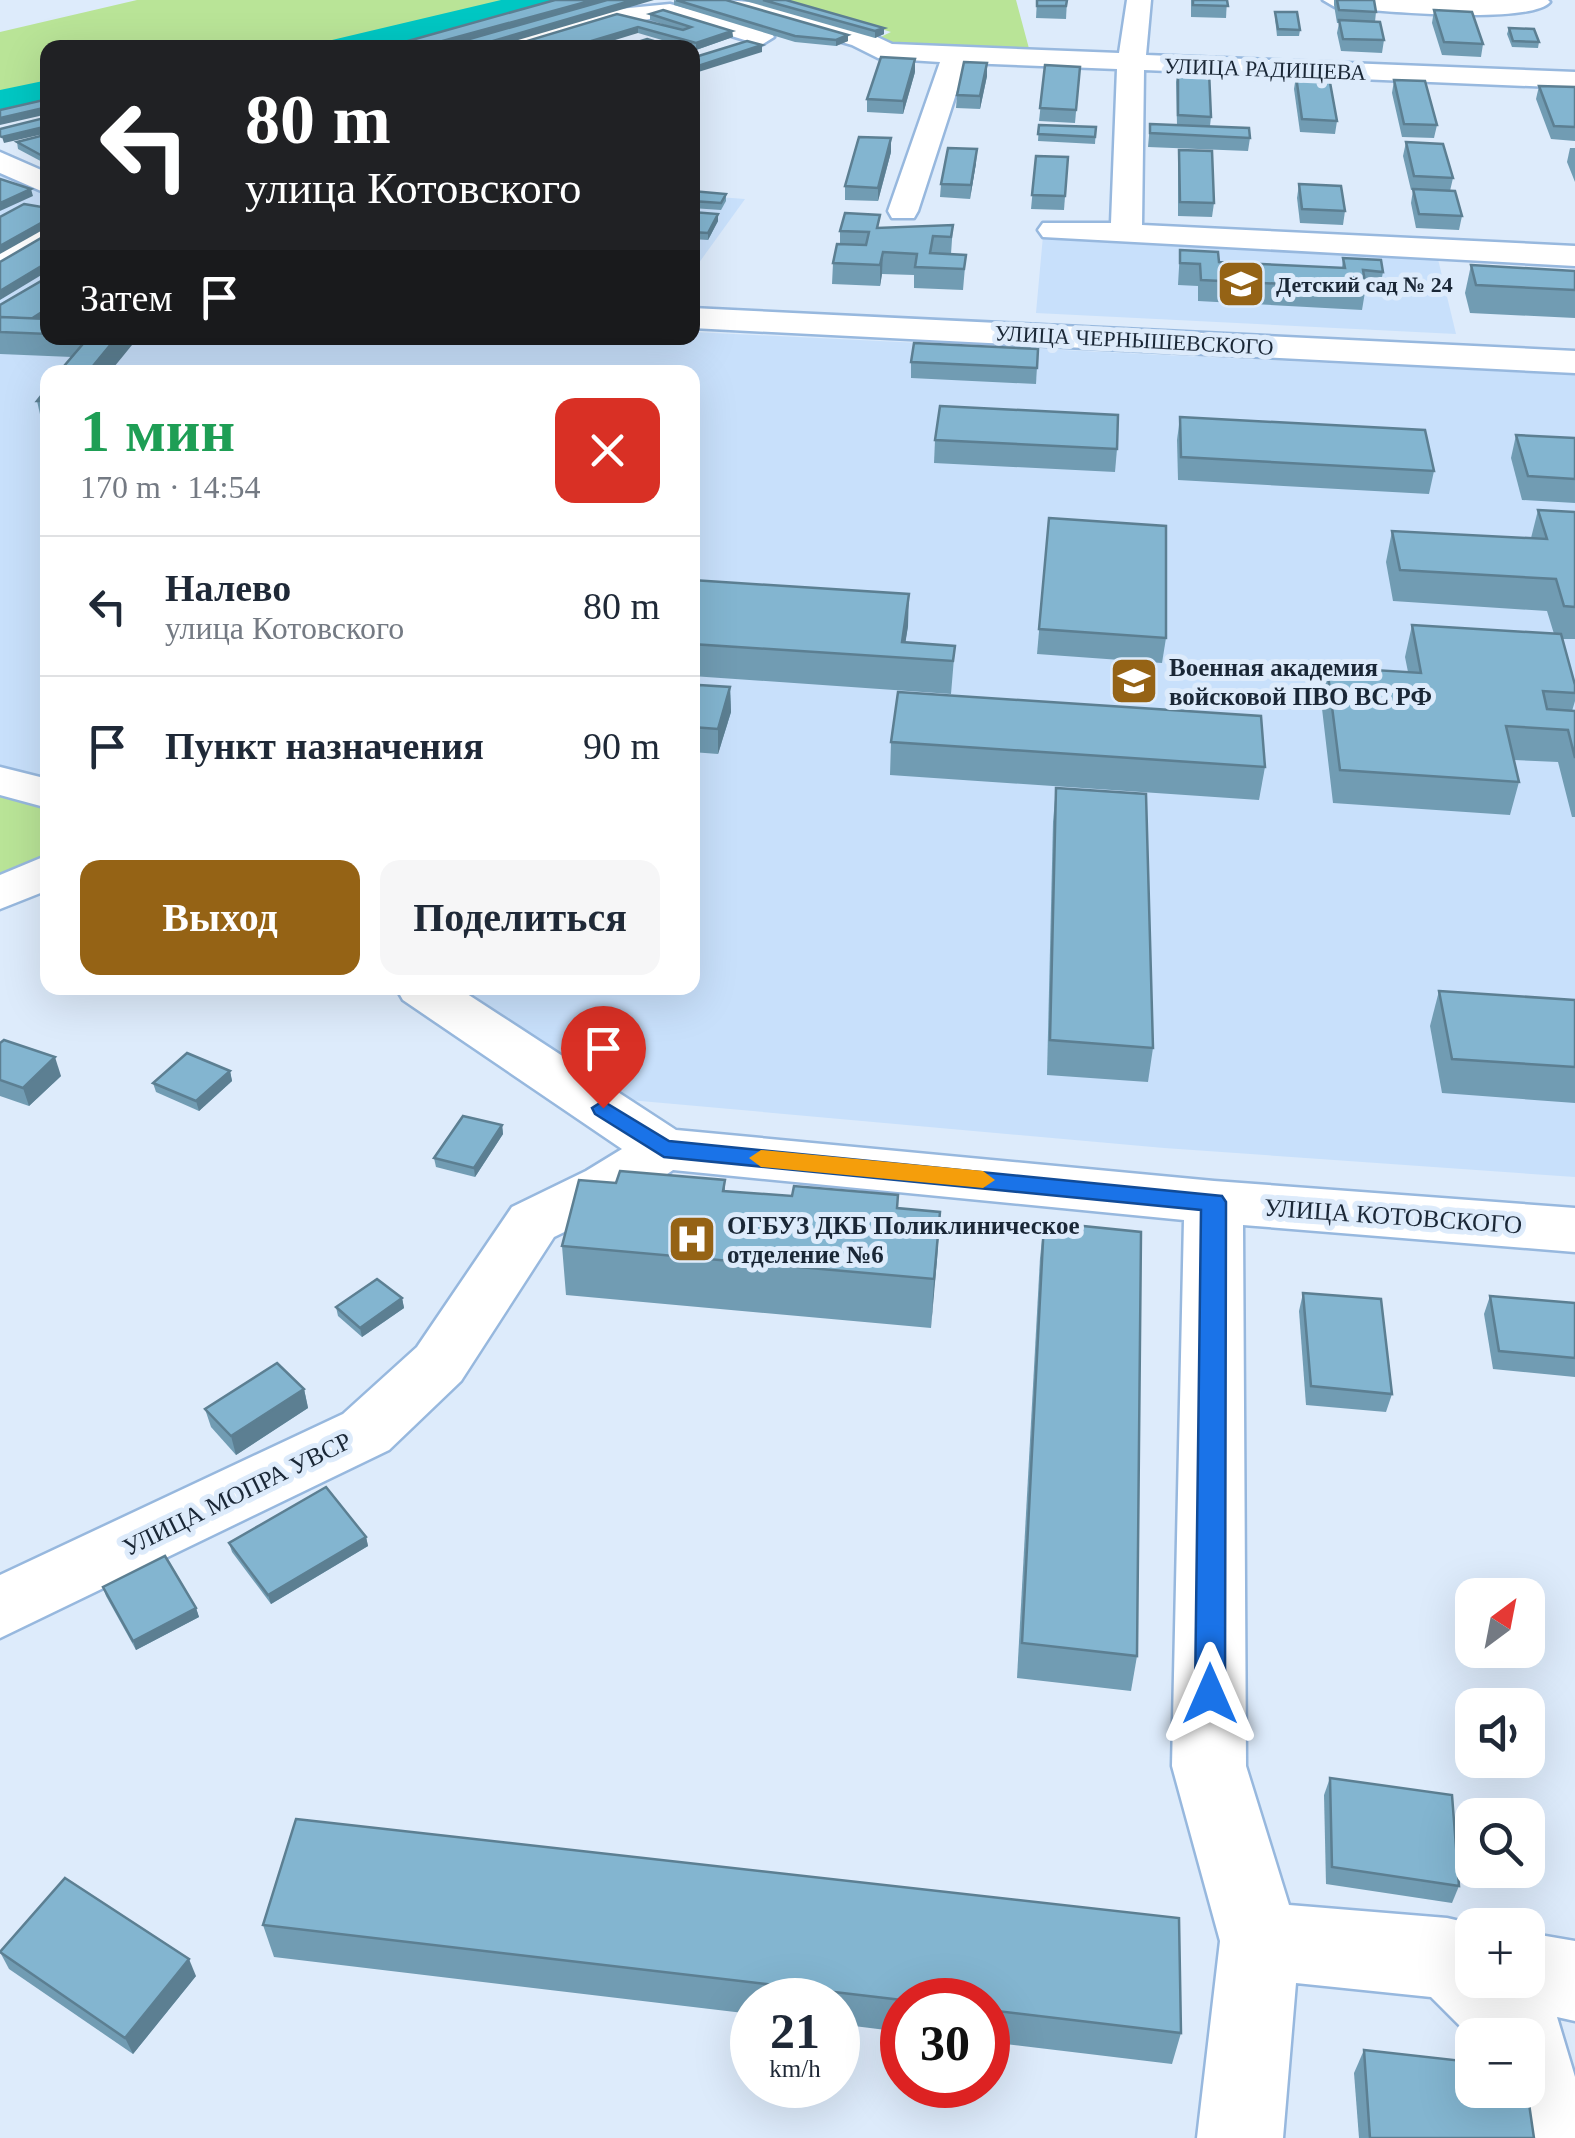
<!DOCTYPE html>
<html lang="ru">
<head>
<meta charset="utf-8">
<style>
  body { margin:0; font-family:Georgia,serif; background:#f6f6f7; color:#1f2937; height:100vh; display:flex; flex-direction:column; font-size:38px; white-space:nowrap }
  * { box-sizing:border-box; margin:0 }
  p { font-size:32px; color:#747a83 }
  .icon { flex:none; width:55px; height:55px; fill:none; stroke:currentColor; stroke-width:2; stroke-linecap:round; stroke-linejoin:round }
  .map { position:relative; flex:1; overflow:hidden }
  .sheet { position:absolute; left:40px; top:365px; width:660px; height:630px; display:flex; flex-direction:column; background:#fff; border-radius:20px; box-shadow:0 10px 40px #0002 }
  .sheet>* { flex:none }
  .banner { position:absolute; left:40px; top:40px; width:660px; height:305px; border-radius:20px; box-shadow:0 10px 40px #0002; background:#202124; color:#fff; overflow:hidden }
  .needle { width:65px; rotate:32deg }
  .tools { position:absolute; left:1455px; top:1578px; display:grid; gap:20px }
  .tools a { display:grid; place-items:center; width:90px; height:90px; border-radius:20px; background:#fff; box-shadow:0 10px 40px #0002; font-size:50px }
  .speed { position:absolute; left:730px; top:1978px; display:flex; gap:20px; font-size:50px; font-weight:700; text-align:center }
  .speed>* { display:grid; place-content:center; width:130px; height:130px; border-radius:50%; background:#fff; box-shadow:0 10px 40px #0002; line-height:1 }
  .speed small { font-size:25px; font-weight:400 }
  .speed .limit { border:15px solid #d22; background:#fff; color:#111 }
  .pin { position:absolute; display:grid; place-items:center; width:85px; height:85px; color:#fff; margin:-102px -42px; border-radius:50% 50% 50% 0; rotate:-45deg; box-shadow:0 0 10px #0007 }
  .pin .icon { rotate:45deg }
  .me { position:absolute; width:110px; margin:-55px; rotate:0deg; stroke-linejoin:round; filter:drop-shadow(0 0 8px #0008) }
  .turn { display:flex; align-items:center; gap:35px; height:210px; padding:0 40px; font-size:45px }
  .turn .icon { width:130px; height:130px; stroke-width:2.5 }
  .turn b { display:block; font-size:70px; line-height:85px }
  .then { display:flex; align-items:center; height:95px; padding:0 40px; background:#0003; gap:20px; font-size:38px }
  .round { display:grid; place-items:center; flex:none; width:105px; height:105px; border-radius:20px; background:#f6f6f7 }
  .summary { display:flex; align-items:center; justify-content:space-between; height:170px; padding:0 40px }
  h1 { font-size:60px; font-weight:800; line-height:75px; color:#1e9e55 }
  .action { display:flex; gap:20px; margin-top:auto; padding:20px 40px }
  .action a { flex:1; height:115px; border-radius:20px; background:#956315; color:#fff; font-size:40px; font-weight:800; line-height:115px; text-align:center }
  .action a+a { background:#f6f6f7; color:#1f2937 }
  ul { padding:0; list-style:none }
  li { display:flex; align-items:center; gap:30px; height:140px; padding:0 40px; border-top:2px solid #e0e1e3 }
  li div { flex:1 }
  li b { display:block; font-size:38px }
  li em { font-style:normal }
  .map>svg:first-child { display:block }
  .built { fill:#c8e0fb }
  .green { fill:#b9e497 }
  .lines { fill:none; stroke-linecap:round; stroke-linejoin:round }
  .river { fill:#00c7c3; fill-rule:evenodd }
  .minor-casing { stroke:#97b8de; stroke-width:5 }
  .minor { fill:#fff; fill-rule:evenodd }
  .wall { fill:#719cb3 }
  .shaded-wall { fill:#5c7f92 }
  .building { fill:#83b5d0; stroke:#5c7f92; stroke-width:2.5 }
  .route { fill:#1a73e8; stroke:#114b97; stroke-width:2.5 }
  .slow { fill:#f59e0b }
  .labels { text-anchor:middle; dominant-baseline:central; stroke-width:10; stroke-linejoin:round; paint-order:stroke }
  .far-street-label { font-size:22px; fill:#1a2736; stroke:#ddebfb }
  .far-poi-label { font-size:22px; font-weight:bold; fill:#1a2736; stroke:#ddebfb; text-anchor:start }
  .poi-label { font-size:25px; font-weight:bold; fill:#1a2736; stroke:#ddebfb; text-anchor:start }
  .street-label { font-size:25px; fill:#1a2736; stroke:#ddebfb }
</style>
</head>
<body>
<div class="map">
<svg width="1575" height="2138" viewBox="0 0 1575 2138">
  <rect width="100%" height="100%" fill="#ddebfb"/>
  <g class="built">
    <path d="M0,172L47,196L48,338H692L693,332L1575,375V1177L1164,1148L618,1099L450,988H692V372H48L47,778L0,765Z"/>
    <path d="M693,195L745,199L693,271Z"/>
    <path d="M1043,236L1437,255L1456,334L1036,313Z"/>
  </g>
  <g class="green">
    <path d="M137,0H568L396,47L48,48L47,104L0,116V32Z"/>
    <path d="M785,0H1016L1031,56L898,48L872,41L891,32Z"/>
    <path d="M0,791L48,804L47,882L0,906Z"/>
  </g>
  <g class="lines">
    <g class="river">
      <path d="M501,0H564L558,7L393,48H327L332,40Z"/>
      <path d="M48,80V104L0,114V90Z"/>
    </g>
    <g class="minor-casing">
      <g id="minor">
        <path d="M712,0C771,0 839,18 892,44L1119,53L1127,0H1151L1146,55L1575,72V88L1144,70L1142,225L1575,246V266L1043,237L1038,230L1043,223H1111L1117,69L966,63L918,211L914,218H892L888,211L940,62L878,58L852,45L715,5Z"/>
        <path d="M1323,0H1548L1550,2C1529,26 1372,10 1335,7Z"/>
        <path d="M670,4L770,31L774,37L761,45L689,23L650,19L610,25L538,48H497L501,42L609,10Z"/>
        <path d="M0,152L48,173V194L0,173Z"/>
        <path d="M48,225V248L0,272V249Z"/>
        <path d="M692,308L1575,351V373L692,328Z"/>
        <path d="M0,767L48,779V808L0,795Z"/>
        <path d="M48,855V890L0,909V875Z"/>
        <path d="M396,988H458L676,1130L1214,1181L1575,1208V1252L1243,1225L1246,1766L1289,1905L1447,1918L1477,1925H1472V1980H1528V1933L1575,1941V2021L1557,2017L1575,2077V2138H1506L1495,2090H1528V2035L1472,2038L1431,1997L1296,1983L1283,2138H1197L1220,1941L1172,1766L1184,1220L673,1170L628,1201L554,1237L461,1381L389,1450L0,1638V1575L343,1414L417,1347L512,1207L586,1171L622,1149L403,1000Z"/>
      </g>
    </g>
    <use href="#minor" class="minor"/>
  </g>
  <g class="wall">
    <path d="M674,0L848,35V41L836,46L795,42L674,5Z"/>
    <path d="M742,0H786L884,34L875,38Z"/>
    <path d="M1037,0H1067L1066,19L1036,18Z"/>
    <path d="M1191,0H1227L1226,18L1191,17Z"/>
    <path d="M1334,0H1374L1376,12L1375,22L1384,40L1382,53L1341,51L1337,33L1339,23H1337L1334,5Z"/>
    <path d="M1434,10L1483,44L1481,57L1442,55L1432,23Z"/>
    <path d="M1275,12L1300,30L1299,36H1277L1275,18Z"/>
    <path d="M617,14L674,28L650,20V14L732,31L733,37L696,50L638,33Z"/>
    <path d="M1509,28L1539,42L1538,48L1512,47L1507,34Z"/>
    <path d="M987,63V76L980,109L956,108L957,95Z"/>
    <path d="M1045,65L1080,67L1075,123L1039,121Z"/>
    <path d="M1178,70L1211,117L1210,126L1250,138L1248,151L1148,147L1150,124L1177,125L1176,82Z"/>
    <path d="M915,72L903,114L867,112V99Z"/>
    <path d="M1296,76L1337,121L1335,134L1300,132L1294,89Z"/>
    <path d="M1394,80L1437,125L1434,138L1402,137L1392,93Z"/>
    <path d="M1539,86L1575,87V141L1551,139L1536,99Z"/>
    <path d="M1039,125L1096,127L1095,144L1038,141Z"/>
    <path d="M48,134V165L18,149L17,142Z"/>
    <path d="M1406,142L1453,178L1450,191L1462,216L1459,230L1416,228L1411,203L1413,190H1411L1403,156Z"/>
    <path d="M1570,148H1575V182L1567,162Z"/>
    <path d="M1179,150L1214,203L1212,217L1178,216V163Z"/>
    <path d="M891,152L878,201L845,200V186Z"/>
    <path d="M1036,156L1068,157L1064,210L1031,209Z"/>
    <path d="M976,163L970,199L940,197L941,184Z"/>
    <path d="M1299,184L1345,211L1343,225L1300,223L1297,198Z"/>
    <path d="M692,191L726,194V201L721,210L692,208Z"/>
    <path d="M692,212L718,214V221L708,240L692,239Z"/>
    <path d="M953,225L951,254L966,255L963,290L914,288V275L882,274L880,286L832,284L833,263L840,244V231Z"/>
    <path d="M1180,250L1219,262L1342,268L1343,258L1383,272L1379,293L1365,292L1362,310L1198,301V286L1178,285Z"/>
    <path d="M1471,265L1575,271V318L1470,313L1465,293Z"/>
    <path d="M0,305L48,319V338H154L145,344L131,341L132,345L72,357L0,354Z"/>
    <path d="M1038,349L1036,384L911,378V362Z"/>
    <path d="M48,387V424L42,423L37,401Z"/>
    <path d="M1180,417L1434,471L1429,494L1178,480L1177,440Z"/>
    <path d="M1516,435L1575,438V503L1522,500L1511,458Z"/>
    <path d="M935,440L1117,449L1115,472L934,463Z"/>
    <path d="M1538,510L1575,512V639H1562L1575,685V701L1572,711H1575V817H1572L1558,762L1514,760L1519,782L1510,815L1333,803L1321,700L1327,667L1408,672L1405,657L1412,625L1554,634L1547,611L1393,601L1386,562L1392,531L1531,538Z"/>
    <path d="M1049,518L1166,638L1162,663L1037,654Z"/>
    <path d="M692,580L908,626L905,643L955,646L951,694L692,676Z"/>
    <path d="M730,687L731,712L718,754L692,752V696Z"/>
    <path d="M891,742L1265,767L1259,800L890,775Z"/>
    <path d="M1056,788L1153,1048L1148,1082L1047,1075L1053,822Z"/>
    <path d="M1439,991L1575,1000V1103L1442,1093L1430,1026Z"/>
    <path d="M0,1043L61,1076L29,1106L0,1096Z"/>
    <path d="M230,1071L232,1081L199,1111L156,1092L153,1083Z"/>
    <path d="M502,1125L503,1134L475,1177L436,1167L434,1158Z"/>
    <path d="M725,1180V1191L940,1212L931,1328L566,1295L562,1246L616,1183Z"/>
    <path d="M1044,1222L1137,1656L1131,1691L1017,1678L1040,1258Z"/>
    <path d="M1303,1293L1392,1394L1386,1412L1306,1405L1299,1311Z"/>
    <path d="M1490,1296L1575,1303V1377L1493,1369L1484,1314Z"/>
    <path d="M402,1298L404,1308L362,1337L338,1316L336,1307Z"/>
    <path d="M304,1389L308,1408L236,1455L211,1427L205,1409Z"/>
    <path d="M366,1537L368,1546L271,1604L232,1552L229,1543Z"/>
    <path d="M103,1587L196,1608L199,1617L136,1650L106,1596Z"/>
    <path d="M1330,1778L1459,1886L1452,1903L1326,1884L1324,1795Z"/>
    <path d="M296,1819L1179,1918L1181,2033L1172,2064L988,2042V2000H902V2032L838,2024V2000H752V2014L274,1957L263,1925Z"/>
    <path d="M0,1952L196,1976L133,2054L9,1969Z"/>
    <path d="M1364,2050L1534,2138H1359L1354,2073Z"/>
  </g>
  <g class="shaded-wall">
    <path d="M593,0H616L441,48H417Z"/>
    <path d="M633,0H654L491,48H469Z"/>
    <path d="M638,27V33L589,48H568Z"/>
    <path d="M884,28V34L875,38V31Z"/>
    <path d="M732,31L733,37L696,50V43Z"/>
    <path d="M848,35V41L836,46V40Z"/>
    <path d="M762,45V52L692,74V68Z"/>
    <path d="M915,59V72L903,114V101Z"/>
    <path d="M987,63V76L980,109V96Z"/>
    <path d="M48,107V114L0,125V118Z"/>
    <path d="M48,126V133L4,143L2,137Z"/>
    <path d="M891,138V152L878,201V188Z"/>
    <path d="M977,149L976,163L970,199L971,185Z"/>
    <path d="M31,189L33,196L0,211V203Z"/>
    <path d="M718,214V221L708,240V233Z"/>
    <path d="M48,219V227L0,254V246Z"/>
    <path d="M883,252L882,274L880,286V265Z"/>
    <path d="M48,262V271L0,300V291Z"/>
    <path d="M48,308V317L22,333L13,329Z"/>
    <path d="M116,338H130L132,345L110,372H88Z"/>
    <path d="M144,338H154L145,344Z"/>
    <path d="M909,594L908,626L903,658L902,642Z"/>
    <path d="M730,687L731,712L718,754V729Z"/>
    <path d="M55,1057L61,1076L29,1106L23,1088Z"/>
    <path d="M230,1071L232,1081L199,1111L196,1101Z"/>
    <path d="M502,1125L503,1134L475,1177L474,1168Z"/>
    <path d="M940,1212L937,1260L931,1328L934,1279Z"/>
    <path d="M402,1298L404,1308L362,1337L360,1328Z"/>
    <path d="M304,1389L308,1408L236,1455L231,1436Z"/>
    <path d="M366,1537L368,1546L271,1604L268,1595Z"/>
    <path d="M196,1608L199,1617L136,1650L133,1641Z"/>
    <path d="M189,1959L196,1976L133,2054L125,2038Z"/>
  </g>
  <g class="building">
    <path d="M555,0H593L417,48H383Z"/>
    <path d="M607,0H633L469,48H438Z"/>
    <path d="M676,0H726L848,35L836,40L795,36Z"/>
    <path d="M763,0H786L884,28L875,31Z"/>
    <path d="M1037,0H1067L1066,6H1037Z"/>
    <path d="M1193,0H1227L1228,6L1193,5Z"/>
    <path d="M1337,0H1374L1376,12L1339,10Z"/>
    <path d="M663,10L732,31L696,43L638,27L568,48H504L617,14L683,30L691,27L650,14Z"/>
    <path d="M1434,10L1472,12L1483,44L1444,42Z"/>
    <path d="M1275,12H1297L1300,30L1278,29Z"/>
    <path d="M1339,20L1380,22L1384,40L1343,39Z"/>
    <path d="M1509,28L1534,29L1539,42L1513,41Z"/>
    <path d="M647,39L677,48H618Z"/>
    <path d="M747,41L762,45L692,68V58Z"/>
    <path d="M881,57L915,59L903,101L867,99Z"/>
    <path d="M964,62L987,63L980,96L957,95Z"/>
    <path d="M1045,65L1080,67L1076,110L1040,108Z"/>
    <path d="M1178,70L1209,71L1211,117L1178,115Z"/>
    <path d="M1296,76L1329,77L1337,121L1302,119Z"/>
    <path d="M1394,80L1425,81L1437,125L1404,124Z"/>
    <path d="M1539,86L1575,87V127L1554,126Z"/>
    <path d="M48,99V107L0,118V110Z"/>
    <path d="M48,117V126L2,137L0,136V129Z"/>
    <path d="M1150,124L1249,128L1250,138L1150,133Z"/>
    <path d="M1039,125L1096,127L1095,137L1038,134Z"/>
    <path d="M48,134V159L17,142Z"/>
    <path d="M859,137L891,138L878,188L845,186Z"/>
    <path d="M1406,142L1443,144L1453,178L1414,176Z"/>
    <path d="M948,148L977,149L971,185L941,184Z"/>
    <path d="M1179,150L1212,151L1214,203L1180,202Z"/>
    <path d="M1036,156L1068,157L1065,196L1032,195Z"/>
    <path d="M0,179L31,189L0,203Z"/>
    <path d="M1299,184L1341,186L1345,211L1302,209Z"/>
    <path d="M1413,189L1455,191L1462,216L1419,214Z"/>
    <path d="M692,191L726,194L721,203L692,201Z"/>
    <path d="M24,204L48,208V219L0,246V217Z"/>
    <path d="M692,212L718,214L708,233L692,232Z"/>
    <path d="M845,213L880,215L877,228L953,225L951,237L933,236L930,253L966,255L964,269L915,267L917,254L883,252L880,265L833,263L837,244L866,245L869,232L840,231Z"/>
    <path d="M48,234V262L0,291V262Z"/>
    <path d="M1180,250L1218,252L1219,262L1345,268L1343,258L1381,260L1383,272L1363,270L1366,288L1201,280L1200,264L1180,263Z"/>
    <path d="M1471,265L1575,271V290L1476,285Z"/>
    <path d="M48,277V308L31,319L0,317V305Z"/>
    <path d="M0,317L48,319V334L0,332Z"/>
    <path d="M88,338H116L88,372H59Z"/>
    <path d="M914,343L1038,349L1037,368L911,362Z"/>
    <path d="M48,387V401H37Z"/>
    <path d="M940,406L1118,415L1117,449L935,440Z"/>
    <path d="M1180,417L1425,430L1434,471L1181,457Z"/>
    <path d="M1516,435L1575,438V479L1528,476Z"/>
    <path d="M1538,510L1575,512V607L1564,606L1556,579L1400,570L1392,531L1547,539Z"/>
    <path d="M1049,518L1166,526V638L1039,629Z"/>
    <path d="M692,580L909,594L902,642L955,646L953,661L692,644Z"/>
    <path d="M1412,625L1561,634L1575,685V693L1543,691L1547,709L1575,711V758L1568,730L1506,726L1519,782L1340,770L1327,667L1421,673Z"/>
    <path d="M699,685L730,687L718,729L692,727V696H695Z"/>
    <path d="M898,692L1261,716L1265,767L891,742Z"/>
    <path d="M1056,788L1146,794L1153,1048L1050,1040Z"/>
    <path d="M1439,991L1575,1000V1067L1452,1059Z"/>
    <path d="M4,1040L55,1057L23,1088L0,1080V1043Z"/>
    <path d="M187,1053L230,1071L196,1101L153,1083Z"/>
    <path d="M463,1116L502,1125L474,1168L434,1158Z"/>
    <path d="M620,1171L725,1180L723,1191L792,1196L794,1186L898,1195L897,1208L940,1212L934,1279L562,1246L579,1180L616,1183Z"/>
    <path d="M1044,1222L1141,1232L1137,1656L1022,1643Z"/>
    <path d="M377,1279L402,1298L360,1328L336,1307Z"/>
    <path d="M1303,1293L1381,1299L1392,1394L1311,1386Z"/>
    <path d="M1490,1296L1575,1303V1358L1499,1351Z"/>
    <path d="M277,1363L304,1389L231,1436L205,1409Z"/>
    <path d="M326,1487L366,1537L268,1595L229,1543Z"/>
    <path d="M165,1556L196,1608L133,1641L103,1587Z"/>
    <path d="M1330,1778L1452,1795L1459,1886L1332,1867Z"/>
    <path d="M296,1819L1179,1918L1181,2033L988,2010V2000H902L263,1925Z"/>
    <path d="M65,1878L189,1959L125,2038L0,1952Z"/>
    <path d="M1364,2050L1472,2062V2090H1527L1534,2138H1370Z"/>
  </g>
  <path class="route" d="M603,1101L669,1141L1222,1196L1226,1202L1225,1694L1220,1703L1210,1707L1199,1703L1195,1694L1201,1210L664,1157L595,1114L592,1108Z"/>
  <path class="slow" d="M761,1150L983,1171L995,1180L983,1188L761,1167L749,1158Z"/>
  <defs>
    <g id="school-square" transform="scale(2.5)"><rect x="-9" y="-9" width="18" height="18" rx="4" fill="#956315" stroke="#ddebfb"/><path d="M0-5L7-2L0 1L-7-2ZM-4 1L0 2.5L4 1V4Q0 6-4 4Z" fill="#fff"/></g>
    <g id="university-square" transform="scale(2.5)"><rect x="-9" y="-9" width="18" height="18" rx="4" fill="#956315" stroke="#ddebfb"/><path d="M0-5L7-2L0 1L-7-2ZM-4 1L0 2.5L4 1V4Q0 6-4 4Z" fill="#fff"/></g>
    <g id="hospital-square" transform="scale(2.5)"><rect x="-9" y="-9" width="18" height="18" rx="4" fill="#956315" stroke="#ddebfb"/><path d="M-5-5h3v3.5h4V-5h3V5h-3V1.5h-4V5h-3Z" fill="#fff"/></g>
  </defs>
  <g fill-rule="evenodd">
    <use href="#school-square" x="1241" y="284"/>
    <use href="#university-square" x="1134" y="681"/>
    <use href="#hospital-square" x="692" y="1239"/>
  </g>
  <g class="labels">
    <g class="far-street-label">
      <text transform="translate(1265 69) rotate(2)">УЛИЦА РАДИЩЕВА</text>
      <text transform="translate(1134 340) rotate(3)">УЛИЦА ЧЕРНЫШЕВСКОГО</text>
    </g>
    <g class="far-poi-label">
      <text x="1276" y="284">Детский сад № 24</text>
    </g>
    <g class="poi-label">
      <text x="1169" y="667">Военная академия<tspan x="1169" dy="29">войсковой ПВО ВС РФ</tspan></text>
      <text x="727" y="1225">ОГБУЗ ДКБ Поликлиническое<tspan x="727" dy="29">отделение №6</tspan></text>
    </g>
    <g class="street-label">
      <text transform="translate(1393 1216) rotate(4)">УЛИЦА КОТОВСКОГО</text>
      <text transform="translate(237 1494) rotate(-26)">УЛИЦА МОПРА УВСР</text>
    </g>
  </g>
</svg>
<div class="tools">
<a><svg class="needle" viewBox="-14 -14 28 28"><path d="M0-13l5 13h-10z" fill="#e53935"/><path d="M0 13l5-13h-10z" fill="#747a83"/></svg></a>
<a><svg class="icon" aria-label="sound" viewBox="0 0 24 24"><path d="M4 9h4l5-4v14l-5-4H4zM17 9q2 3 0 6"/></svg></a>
<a><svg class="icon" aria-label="search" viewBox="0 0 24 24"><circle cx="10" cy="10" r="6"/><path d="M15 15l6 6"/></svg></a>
<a>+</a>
<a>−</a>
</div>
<div class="speed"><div>21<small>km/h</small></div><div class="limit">30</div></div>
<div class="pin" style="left:603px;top:1108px;background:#d93025"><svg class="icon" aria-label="arrive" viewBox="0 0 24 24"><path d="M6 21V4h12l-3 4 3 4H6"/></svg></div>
<svg class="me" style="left:1210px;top:1694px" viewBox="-20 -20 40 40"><path d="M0-17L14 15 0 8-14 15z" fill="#1a73e8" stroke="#fff" stroke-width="4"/></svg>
<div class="banner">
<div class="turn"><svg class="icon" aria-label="left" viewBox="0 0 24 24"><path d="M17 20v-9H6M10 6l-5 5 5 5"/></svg><div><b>80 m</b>улица Котовского</div></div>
<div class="then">Затем<svg class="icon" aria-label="arrive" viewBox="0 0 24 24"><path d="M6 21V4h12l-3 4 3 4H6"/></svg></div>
</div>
<section class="sheet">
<div class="summary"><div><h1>1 мин</h1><p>170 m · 14:54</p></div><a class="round" style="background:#d93025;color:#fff"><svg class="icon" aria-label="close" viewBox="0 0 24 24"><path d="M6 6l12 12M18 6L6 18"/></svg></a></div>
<ul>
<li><svg class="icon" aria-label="left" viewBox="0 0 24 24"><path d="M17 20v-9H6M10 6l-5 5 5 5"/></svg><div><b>Налево</b><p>улица Котовского</p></div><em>80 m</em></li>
<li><svg class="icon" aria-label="arrive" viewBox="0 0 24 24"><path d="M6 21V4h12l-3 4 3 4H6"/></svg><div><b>Пункт назначения</b></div><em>90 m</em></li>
</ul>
<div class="action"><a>Выход</a><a>Поделиться</a></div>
</section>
</div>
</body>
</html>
